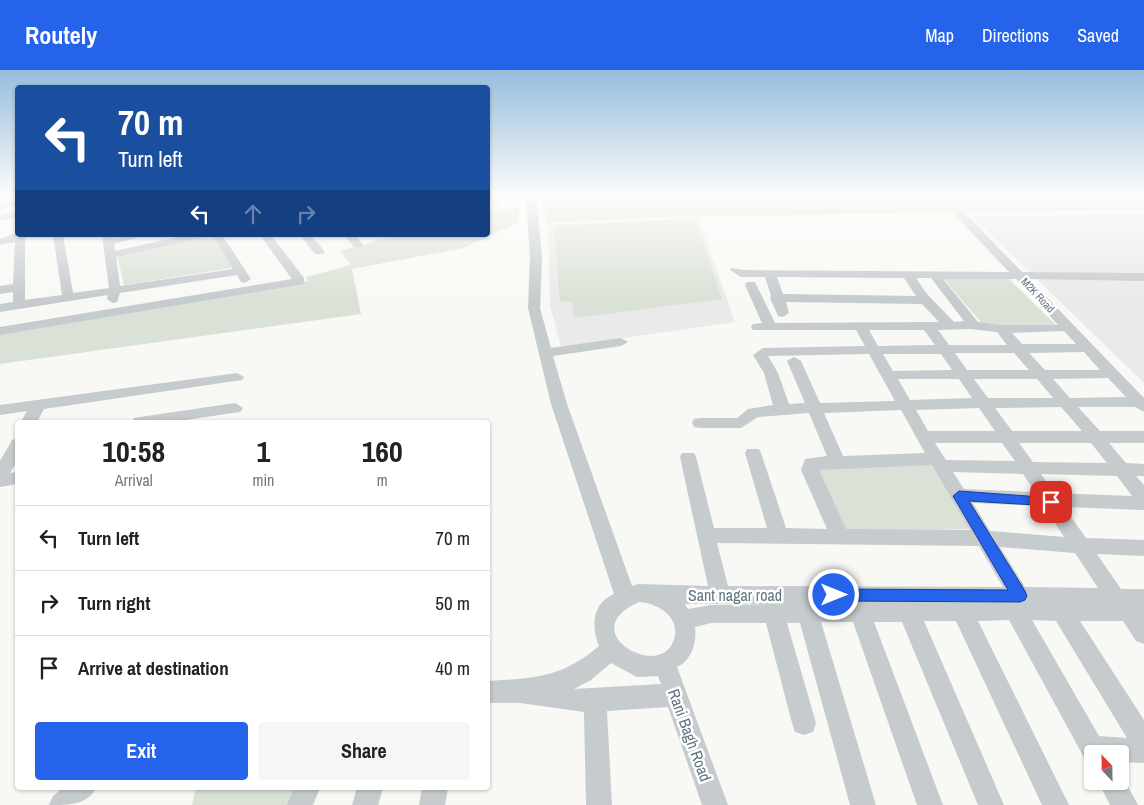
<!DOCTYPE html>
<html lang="en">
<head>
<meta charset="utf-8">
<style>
  body { margin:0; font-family:"Archivo Narrow",sans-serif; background:#f6f6f6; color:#222; height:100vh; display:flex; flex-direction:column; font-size:19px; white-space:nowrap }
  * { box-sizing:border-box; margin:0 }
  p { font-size:16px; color:#767676 }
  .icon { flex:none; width:28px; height:28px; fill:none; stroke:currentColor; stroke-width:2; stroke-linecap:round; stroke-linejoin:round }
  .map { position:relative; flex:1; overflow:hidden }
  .details { position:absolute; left:15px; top:350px; width:475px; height:370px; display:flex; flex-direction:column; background:#fff; border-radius:5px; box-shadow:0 1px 4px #0004 }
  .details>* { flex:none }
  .top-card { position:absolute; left:15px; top:15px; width:475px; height:152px; border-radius:5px; box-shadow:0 1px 4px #0004; background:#1a4fa0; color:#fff; overflow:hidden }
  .needle { width:32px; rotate:338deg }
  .fabs { position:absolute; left:1084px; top:675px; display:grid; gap:10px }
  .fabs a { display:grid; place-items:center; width:45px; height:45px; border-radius:5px; background:#fff; box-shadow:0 1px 4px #0004; font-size:25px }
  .pin { position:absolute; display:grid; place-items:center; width:42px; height:42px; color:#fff; margin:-21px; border-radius:10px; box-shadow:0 2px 8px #0006 }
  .me { position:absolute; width:55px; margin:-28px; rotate:90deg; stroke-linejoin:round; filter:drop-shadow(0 0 4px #0008) }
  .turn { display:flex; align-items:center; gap:18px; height:105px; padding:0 20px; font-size:22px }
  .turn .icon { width:65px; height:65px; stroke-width:2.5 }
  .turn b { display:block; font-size:35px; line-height:42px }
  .lanes { display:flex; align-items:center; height:48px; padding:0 20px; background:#0003; justify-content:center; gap:25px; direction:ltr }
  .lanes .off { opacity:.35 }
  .eta { display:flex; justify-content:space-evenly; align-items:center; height:85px; text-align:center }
  .eta b { font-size:30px; font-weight:700; line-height:35px }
  .button { display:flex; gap:10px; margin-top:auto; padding:10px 20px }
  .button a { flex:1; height:58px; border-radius:5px; background:#2563eb; color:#fff; font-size:20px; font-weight:700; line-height:58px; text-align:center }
  .button a+a { background:#f6f6f6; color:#222 }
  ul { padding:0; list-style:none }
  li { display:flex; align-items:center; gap:15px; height:65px; padding:0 20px; border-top:1px solid #e0e0e0 }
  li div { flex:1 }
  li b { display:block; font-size:19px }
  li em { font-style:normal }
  header { display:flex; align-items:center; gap:30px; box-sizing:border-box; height:70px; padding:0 25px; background:#2563eb; color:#fff }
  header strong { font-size:24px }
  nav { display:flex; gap:28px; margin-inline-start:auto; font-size:18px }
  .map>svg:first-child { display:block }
  .built { fill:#e9eae9 }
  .green { fill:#dae1d6 }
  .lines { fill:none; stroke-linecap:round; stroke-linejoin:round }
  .minor { fill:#c6cbce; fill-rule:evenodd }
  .route { fill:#2563eb; stroke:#184099 }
  .labels { text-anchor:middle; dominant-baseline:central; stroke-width:5; stroke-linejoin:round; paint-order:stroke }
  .far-street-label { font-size:11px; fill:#617683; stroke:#fff }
  .near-street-label { font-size:16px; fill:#617683; stroke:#fff }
</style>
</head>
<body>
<header>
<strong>Routely</strong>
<nav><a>Map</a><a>Directions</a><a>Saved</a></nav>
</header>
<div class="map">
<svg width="1144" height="735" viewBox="0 0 1144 735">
  <rect width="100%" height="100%" fill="#f8f8f5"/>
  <g class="built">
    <path d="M1144,144V313L972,146Z"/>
    <path d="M698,147L735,252L561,277L550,235L548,155Z"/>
  </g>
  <g class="green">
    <path d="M542,126H1144V140L692,146L547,153Z"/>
    <path d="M519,138V152L463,178L352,199L361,244L0,294V262L308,211L306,207L351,195L340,181L397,165H488V140Z"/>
    <path d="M695,149L722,229L575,248L571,231L560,232L554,156Z"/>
    <path d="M205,165H212L232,198L124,215L117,185Z"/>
    <path d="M942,207H1007L1058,257H985Z"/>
    <path d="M935,395L974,459L843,461L816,396Z"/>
    <path d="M196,718H307L300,735H192Z"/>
  </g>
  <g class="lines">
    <g class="minor">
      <path d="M490,126H500L498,136H492Z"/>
      <path d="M526,126H536L542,187L540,238L551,278L621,268L628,272L621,276L553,286L567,334L632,516L638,514L708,516L680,387L682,383H694L696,387L714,458H767L745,383L747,379H759L761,383L786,458L827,459L801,400L805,389L827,386L809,343L758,347L741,358H700L694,357L692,353L694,349L700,348H737L748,339L773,335L764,303L753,285L763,278L865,276L856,260H753L751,257L753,254L762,253L745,215L747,212H755L775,253L939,252L922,234L786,232L789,243L783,247L778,246L770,228L771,226L765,207H741L730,200L732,198L743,200L1009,202L956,146L955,144L960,141L964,142L1022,202L1144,203V211L1029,209L1144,328V342L1135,337H1078L1100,361H1144V373H1109L1126,393L1144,394V406H1136L1144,415V440L1064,437L1086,468L1144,470V486L1097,484L1121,519H1144V574L1136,571L1123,551H1080L1144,650V693L1120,692V684H1092V695L1087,693L1009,550L978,551L1069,735H1042L956,551H924L1004,735H978L902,552H874L943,735H917L853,552H821L876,735H850L800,553H787L816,653L813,662L804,665L795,662L792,653L766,553H711L695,557C697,572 692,590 677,597L728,735H702L668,637L607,641L612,735H586L584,642L520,633H488V611C534,608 562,608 599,576C591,557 592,533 614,524L551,334L528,238L530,187ZM777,207L904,208L916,226L783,224ZM916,208H931L964,251L954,252L927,224ZM943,209H1016L1058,255H1001L978,252ZM969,259L997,262L1007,275H949L938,260ZM869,260H924L935,275L878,276ZM1064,261L1076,274H1022L1012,263ZM1084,282L1100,300H1045L1029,283ZM955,283H1014L1029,300H967ZM869,284L895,331L820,333L801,291L794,287L787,291L805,333L789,334L778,303L768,286ZM883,284H941L952,300L893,301ZM1108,308L1126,327L1070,328L1053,309ZM898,309H959L972,328L910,330ZM974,309H1037L1053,328H988ZM1061,337L1082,361H1012L995,338ZM979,338L995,361H928L916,340ZM901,340L925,383L843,386L824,343ZM935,373H1002L1015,391L946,390ZM1019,373H1091L1107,393L1033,392ZM932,395L970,460L846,459L819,400ZM953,402L1023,404L1035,422L964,419ZM1041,404L1117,406L1132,426L1054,423ZM973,433L1044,436L1064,467L990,461ZM717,473L979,476L1003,517L728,516ZM1000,477L1075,483L1098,518L1025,517ZM639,532C659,533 683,549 673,572C658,610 573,561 639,532ZM685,534H773L711,535L688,539ZM1032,550L1056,551L1127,668L1099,666ZM611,593L637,607L658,606L661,614L574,619L591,610Z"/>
      <path d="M18,129V135L0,139V133Z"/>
      <path d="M18,141V147L0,151V145Z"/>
      <path d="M18,162V165H25V230L62,225L53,165H63L73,223L109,218L102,165H112L113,168L127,165H146L114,174L115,181L187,165H207L202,168L116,187L120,216L233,199L212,165H222L251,209L245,213L241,212L237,205L120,223L117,232L113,233L107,229L108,225L0,242V234L13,232V222L0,224V216L13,214L15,172L0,175V169Z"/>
      <path d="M260,165H271L304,208V214L0,265V257L292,209Z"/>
      <path d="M300,165H311L325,182L323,184H315Z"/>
      <path d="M344,165H355L363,175L362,177H354Z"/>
      <path d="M386,165H397L392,168Z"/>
      <path d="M237,303L244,307L242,310L44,339L37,352H21L27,341L0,345V335Z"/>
      <path d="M235,333L243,338L240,342L172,352H132L134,348L140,347Z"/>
      <path d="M18,368V390L10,403L18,402V414L0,417V391L12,370Z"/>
      <path d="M1120,702L1138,735H1110L1098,711H1120Z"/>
      <path d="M63,718H96C87,735 70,735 49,735L53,726Z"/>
      <path d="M294,718H320L313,735H287Z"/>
      <path d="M357,718H383L378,735H352Z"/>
      <path d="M422,718H448L445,735H419Z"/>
    </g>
  </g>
  <linearGradient id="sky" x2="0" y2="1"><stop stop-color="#97bdde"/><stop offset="0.55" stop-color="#fcfcfa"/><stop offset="1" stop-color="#fcfcfa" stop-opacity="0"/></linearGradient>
  <rect width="1144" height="229" fill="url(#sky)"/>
  <path class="route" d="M959,421L1055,428L1057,432L1051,436L969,431L1025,521L1027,526L1025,530L1020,532L834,531L829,529L827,525L829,520L834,519L1008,520L953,426Z"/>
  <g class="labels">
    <g class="far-street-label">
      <text transform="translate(1038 225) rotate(47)">M2K Road</text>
    </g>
    <g class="near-street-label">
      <text x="735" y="525">Sant nagar road</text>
      <text transform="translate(690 665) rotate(70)">Rani Bagh Road</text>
    </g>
  </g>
</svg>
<div class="fabs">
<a><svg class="needle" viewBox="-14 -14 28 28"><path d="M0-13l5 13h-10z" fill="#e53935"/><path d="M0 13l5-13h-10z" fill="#767676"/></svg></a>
</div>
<div class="pin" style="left:1051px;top:432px;background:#d93025"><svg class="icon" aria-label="arrive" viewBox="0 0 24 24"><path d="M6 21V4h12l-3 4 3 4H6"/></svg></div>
<svg class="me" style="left:834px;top:525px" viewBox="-20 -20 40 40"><circle r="17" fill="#2563eb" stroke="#fff" stroke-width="3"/><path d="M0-11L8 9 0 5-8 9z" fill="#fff"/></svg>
<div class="top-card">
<div class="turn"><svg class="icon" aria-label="left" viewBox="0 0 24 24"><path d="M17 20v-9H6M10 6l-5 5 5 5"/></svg><div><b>70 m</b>Turn left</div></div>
<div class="lanes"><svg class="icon" aria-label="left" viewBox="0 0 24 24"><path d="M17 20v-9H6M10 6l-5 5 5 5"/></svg><svg class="icon off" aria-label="ahead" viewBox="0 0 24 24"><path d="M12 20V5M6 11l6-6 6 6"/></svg><svg class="icon off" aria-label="right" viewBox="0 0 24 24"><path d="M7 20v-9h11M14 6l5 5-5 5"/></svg></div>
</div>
<section class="details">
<div class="eta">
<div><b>10:58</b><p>Arrival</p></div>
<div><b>1</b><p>min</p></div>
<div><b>160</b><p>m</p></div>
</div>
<ul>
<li><svg class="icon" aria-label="left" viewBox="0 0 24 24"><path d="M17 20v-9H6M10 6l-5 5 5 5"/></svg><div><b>Turn left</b></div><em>70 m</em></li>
<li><svg class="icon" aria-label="right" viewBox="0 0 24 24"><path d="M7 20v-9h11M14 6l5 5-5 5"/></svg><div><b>Turn right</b></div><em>50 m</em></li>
<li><svg class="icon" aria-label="arrive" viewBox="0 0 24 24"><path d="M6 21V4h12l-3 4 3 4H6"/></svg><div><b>Arrive at destination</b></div><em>40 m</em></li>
</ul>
<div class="button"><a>Exit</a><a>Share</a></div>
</section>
</div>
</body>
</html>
